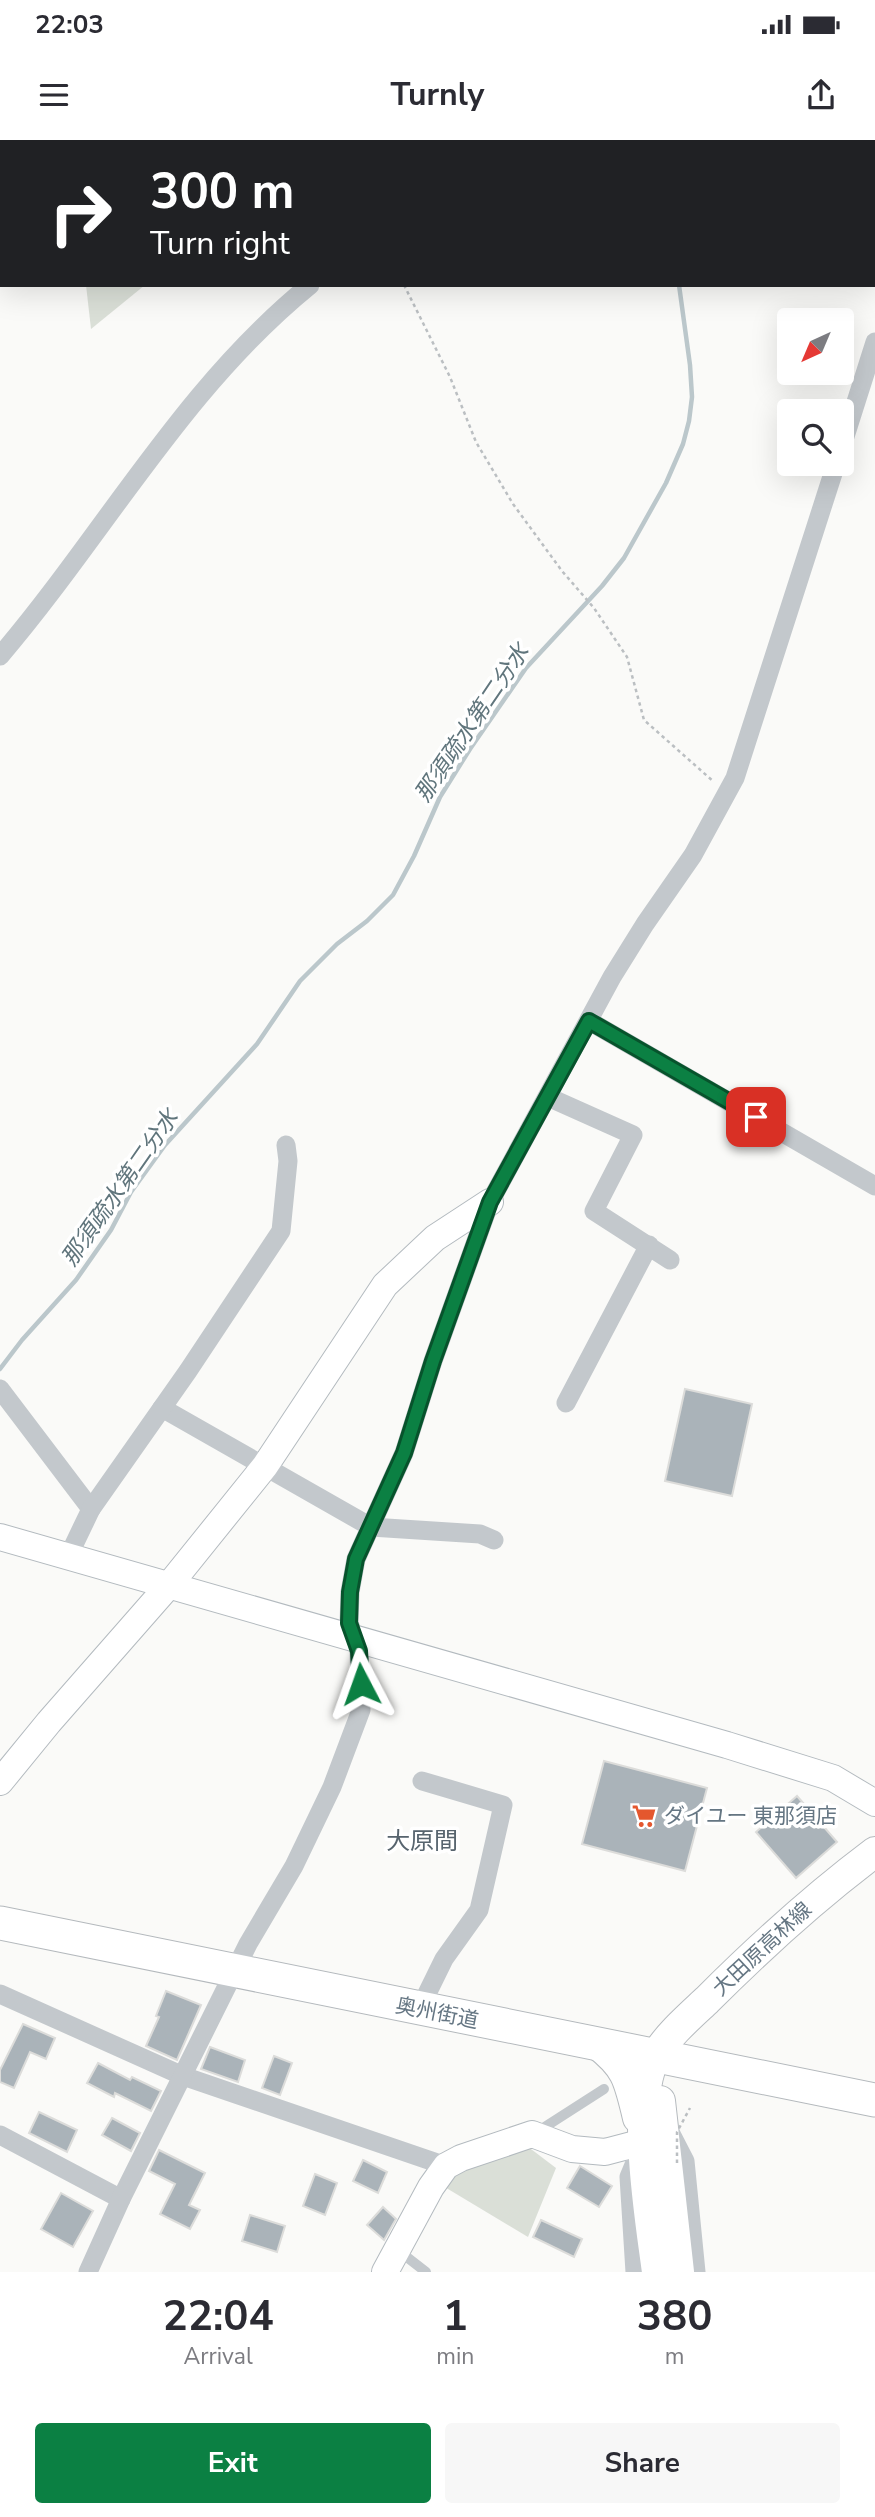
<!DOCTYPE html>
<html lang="en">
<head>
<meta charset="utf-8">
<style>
  body { margin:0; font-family:"Nunito Sans","Noto Sans JP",sans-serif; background:#f7f7f7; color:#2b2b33; height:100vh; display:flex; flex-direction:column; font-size:26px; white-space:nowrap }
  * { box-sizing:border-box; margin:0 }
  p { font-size:23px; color:#7c7c81 }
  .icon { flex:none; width:38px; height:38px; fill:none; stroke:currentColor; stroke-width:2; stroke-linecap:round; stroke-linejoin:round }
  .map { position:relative; height:2132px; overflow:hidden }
  .sheet { display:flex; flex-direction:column; background:#fff; flex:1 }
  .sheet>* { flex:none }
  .top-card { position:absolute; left:0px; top:0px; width:875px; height:147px; box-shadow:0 7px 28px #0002; background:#202124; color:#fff; overflow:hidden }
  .needle { width:46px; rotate:224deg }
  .tools { position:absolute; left:777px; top:168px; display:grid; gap:14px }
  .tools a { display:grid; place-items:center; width:77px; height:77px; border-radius:7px; background:#fff; box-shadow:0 7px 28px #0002; font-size:35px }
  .pin { position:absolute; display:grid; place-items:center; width:60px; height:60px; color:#fff; margin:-30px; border-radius:14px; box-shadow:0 4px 10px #0006 }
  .me { position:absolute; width:77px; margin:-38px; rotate:356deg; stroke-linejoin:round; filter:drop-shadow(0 0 5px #0008) }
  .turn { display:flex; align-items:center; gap:24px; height:147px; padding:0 35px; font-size:32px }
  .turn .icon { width:91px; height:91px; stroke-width:2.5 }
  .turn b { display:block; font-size:49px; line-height:60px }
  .eta { display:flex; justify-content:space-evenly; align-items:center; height:119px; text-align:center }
  .eta b { font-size:42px; font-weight:700; line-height:49px }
  .primary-button { display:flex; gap:14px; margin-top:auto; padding:14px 35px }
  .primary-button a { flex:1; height:80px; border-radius:7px; background:#0b8043; color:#fff; font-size:28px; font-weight:700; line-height:80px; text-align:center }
  .primary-button a+a { background:#f7f7f7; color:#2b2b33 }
  .status { display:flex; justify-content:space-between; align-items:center; height:49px; padding:0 35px; background:#fff; direction:ltr }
  .status svg { height:19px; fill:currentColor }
  header { display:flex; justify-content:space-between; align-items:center; height:91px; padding:0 35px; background:#fff; font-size:32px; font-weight:700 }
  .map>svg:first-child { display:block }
  .green { fill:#dadfd7 }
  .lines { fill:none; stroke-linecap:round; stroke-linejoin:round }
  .stream { stroke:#bbc7cb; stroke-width:4.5 }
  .building { fill:#aab3b9; stroke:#dcdcda; stroke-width:2 }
  .secondary-casing { stroke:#b3babf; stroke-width:28 }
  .primary-casing { stroke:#b5babe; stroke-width:32 }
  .highway-casing { stroke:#b4b9bd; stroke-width:35 }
  .path { stroke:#bbbfc2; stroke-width:2.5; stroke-dasharray:3.5 3.5; stroke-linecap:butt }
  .lane { stroke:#c3c8cc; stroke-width:10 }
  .street { stroke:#c3c8cc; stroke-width:19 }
  .secondary { stroke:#fff; stroke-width:26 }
  .primary { stroke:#fff; stroke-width:30 }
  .highway { stroke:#fff; stroke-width:33 }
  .path-bridge { stroke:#bbbfc2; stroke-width:2.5; stroke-dasharray:3.5 3.5; stroke-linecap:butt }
  .route-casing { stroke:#07532c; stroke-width:18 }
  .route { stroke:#0b8043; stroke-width:12 }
  .labels { text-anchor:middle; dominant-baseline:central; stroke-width:7; stroke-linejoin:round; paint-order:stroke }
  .poi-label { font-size:21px; fill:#657683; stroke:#fff; text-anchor:start }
  .street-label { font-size:21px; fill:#657683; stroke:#fff }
  .water-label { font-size:23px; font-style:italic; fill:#60757c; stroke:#fff }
  .quarter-label { font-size:24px; fill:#57646e; stroke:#fff }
</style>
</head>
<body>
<div class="status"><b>22:03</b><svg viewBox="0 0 49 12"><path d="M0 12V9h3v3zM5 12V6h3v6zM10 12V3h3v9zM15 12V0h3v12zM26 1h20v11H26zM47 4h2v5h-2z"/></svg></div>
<header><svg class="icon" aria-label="menu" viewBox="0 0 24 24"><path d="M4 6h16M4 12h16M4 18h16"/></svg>Turnly<svg class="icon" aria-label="share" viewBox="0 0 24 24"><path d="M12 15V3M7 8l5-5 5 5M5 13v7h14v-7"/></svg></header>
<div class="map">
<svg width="875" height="2132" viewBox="0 0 875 2132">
  <rect width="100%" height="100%" fill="#fafaf8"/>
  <g class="green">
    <path d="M86,145H145L91,189Z"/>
    <path d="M527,2006L556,2028L528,2097L443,2046L460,2025Z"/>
  </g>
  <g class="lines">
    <g class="stream">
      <path d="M659,2V0"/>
      <path d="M0,1229L22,1200L76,1140L111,1090L131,1052L165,1005L257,904L300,841L337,804L367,781L393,755L414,716L440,657L470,609L526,528L602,446L624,418L666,343L683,304L689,281L692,257L690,225L679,145"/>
    </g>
  </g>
  <g class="building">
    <path d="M685,1249L752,1264L732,1356L665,1341Z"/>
    <path d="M604,1621L707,1648L685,1731L582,1704Z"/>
    <path d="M797,1656L837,1702L796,1738L756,1692Z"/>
    <path d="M166,1851L201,1865L177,1920L146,1906L159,1877L156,1876Z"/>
    <path d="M23,1884L55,1898L46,1919L30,1912L14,1948L0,1942V1930Z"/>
    <path d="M210,1907L245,1920L238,1942L201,1929Z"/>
    <path d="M274,1916L292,1923L280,1955L262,1948Z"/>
    <path d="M98,1923L130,1940L132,1937L161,1951L151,1971L115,1953L114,1957L87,1943Z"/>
    <path d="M39,1972L77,1990L67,2012L29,1993Z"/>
    <path d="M112,1978L140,1993L131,2011L102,1995Z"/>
    <path d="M159,2010L205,2033L189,2065L200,2070L190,2089L160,2074L175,2044L149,2031Z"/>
    <path d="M363,2020L387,2032L378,2053L353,2041Z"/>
    <path d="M580,2026L612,2046L599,2067L567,2048Z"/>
    <path d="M315,2034L337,2043L325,2075L303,2066Z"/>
    <path d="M61,2053L93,2071L73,2107L41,2089Z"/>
    <path d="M383,2067L396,2079L384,2100L367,2085Z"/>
    <path d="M250,2075L285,2086L277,2112L242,2101Z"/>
    <path d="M541,2080L582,2099L574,2117L533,2097Z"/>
  </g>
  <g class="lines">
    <g class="secondary-casing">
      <g id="secondary">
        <path d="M0,1397L727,1605L833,1638L875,1663"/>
        <path d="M0,1642L49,1582L170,1444L265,1326L385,1145L435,1098L490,1062"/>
        <path d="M385,2132L431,2047L446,2026L461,2018L532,1994L572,2009L605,2012L643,2002"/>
      </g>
    </g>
    <g class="primary-casing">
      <g id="primary">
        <path d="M597,1904C628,1928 629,1941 638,1978"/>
        <path d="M660,1961L679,2132"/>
        <path d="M657,2132C650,2078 630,1963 656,1915C668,1895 690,1876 707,1860C760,1807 815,1757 875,1712"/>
      </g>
    </g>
    <g class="highway-casing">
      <path id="highway" d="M0,1783L875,1960"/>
    </g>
    <g class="path">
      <path d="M291,0L293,2"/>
      <path d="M404,145L450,237L476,302L513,364L562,431L594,468L627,517L644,580L714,642"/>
    </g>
    <g class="lane">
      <path d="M537,1992L604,1949"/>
      <path d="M399,2111L426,2132"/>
    </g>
    <g class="street">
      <path d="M491,2L493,0"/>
      <path d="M842,306L875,202"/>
      <path d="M0,516C105,393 183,248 310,145"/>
      <path d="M589,881L875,1046"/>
      <path d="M548,957L633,995L594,1071L670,1120"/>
      <path d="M0,1249L91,1369L68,1417"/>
      <path d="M566,1263L649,1105"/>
      <path d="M162,1268L371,1387L480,1394L494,1400"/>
      <path d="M91,1369L188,1231L281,1091L288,1021L286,1005"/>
      <path d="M0,1854L183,1936L446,2026"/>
      <path d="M419,1870L444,1819L479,1770L503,1665L422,1641"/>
      <path d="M668,1988L685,2021L696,2132"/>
      <path d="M0,1995L121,2059"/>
      <path d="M88,2132L121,2059L248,1804L294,1726L332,1647L361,1570L359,1511L349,1483L350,1452L356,1419L404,1313L433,1221L490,1062L612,837L645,784L693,715L735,638L836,324"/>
      <path d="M635,2132L629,2037L639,2013"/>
    </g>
    <use href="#secondary" class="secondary"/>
    <use href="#primary" class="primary"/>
    <use href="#highway" class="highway"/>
    <path class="path-bridge" d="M677,2023V1992L690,1968"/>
  </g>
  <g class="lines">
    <g class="route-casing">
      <path id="route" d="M361,1544L359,1511L349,1483L350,1452L356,1419L404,1313L433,1221L490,1062L589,881L756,977"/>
    </g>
    <use href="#route" class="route"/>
  </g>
  <defs>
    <g id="supermarket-bare" transform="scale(1.89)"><path d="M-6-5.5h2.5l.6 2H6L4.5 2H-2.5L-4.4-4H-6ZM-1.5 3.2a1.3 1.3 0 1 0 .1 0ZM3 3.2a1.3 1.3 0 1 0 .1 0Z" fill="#e4572e" stroke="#fff" stroke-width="2.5" paint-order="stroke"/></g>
  </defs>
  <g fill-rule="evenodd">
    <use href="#supermarket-bare" x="644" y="1676"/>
  </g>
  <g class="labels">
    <g class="poi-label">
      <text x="664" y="1676">ダイユー 東那須店</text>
    </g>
    <g class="street-label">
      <text transform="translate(762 1809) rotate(-43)">大田原高林線</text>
      <text transform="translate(437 1873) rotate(11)">奥州街道</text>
    </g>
    <g class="water-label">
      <text transform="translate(472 583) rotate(-56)">那須疏水第二分水</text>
      <text transform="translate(120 1048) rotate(-55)">那須疏水第二分水</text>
    </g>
    <g class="quarter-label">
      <text x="422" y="1701">大原間</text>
    </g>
  </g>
</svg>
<div class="tools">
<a><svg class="needle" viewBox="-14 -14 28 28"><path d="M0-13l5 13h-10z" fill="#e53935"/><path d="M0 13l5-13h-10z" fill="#7c7c81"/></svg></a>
<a><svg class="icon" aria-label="search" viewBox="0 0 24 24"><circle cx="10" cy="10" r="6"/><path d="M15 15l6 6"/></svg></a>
</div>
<div class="pin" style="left:756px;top:977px;background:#d93025"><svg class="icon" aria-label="arrive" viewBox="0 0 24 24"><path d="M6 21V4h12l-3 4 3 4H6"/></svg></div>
<svg class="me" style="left:361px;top:1544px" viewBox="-20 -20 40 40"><path d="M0-17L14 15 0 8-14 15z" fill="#0b8043" stroke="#fff" stroke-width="4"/></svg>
<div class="top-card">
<div class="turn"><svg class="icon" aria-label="right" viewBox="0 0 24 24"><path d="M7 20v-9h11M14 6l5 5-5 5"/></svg><div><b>300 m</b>Turn right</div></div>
</div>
</div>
<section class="sheet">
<div class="eta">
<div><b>22:04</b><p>Arrival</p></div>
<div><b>1</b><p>min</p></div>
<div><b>380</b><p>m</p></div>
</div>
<div class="primary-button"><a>Exit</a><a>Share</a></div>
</section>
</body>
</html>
